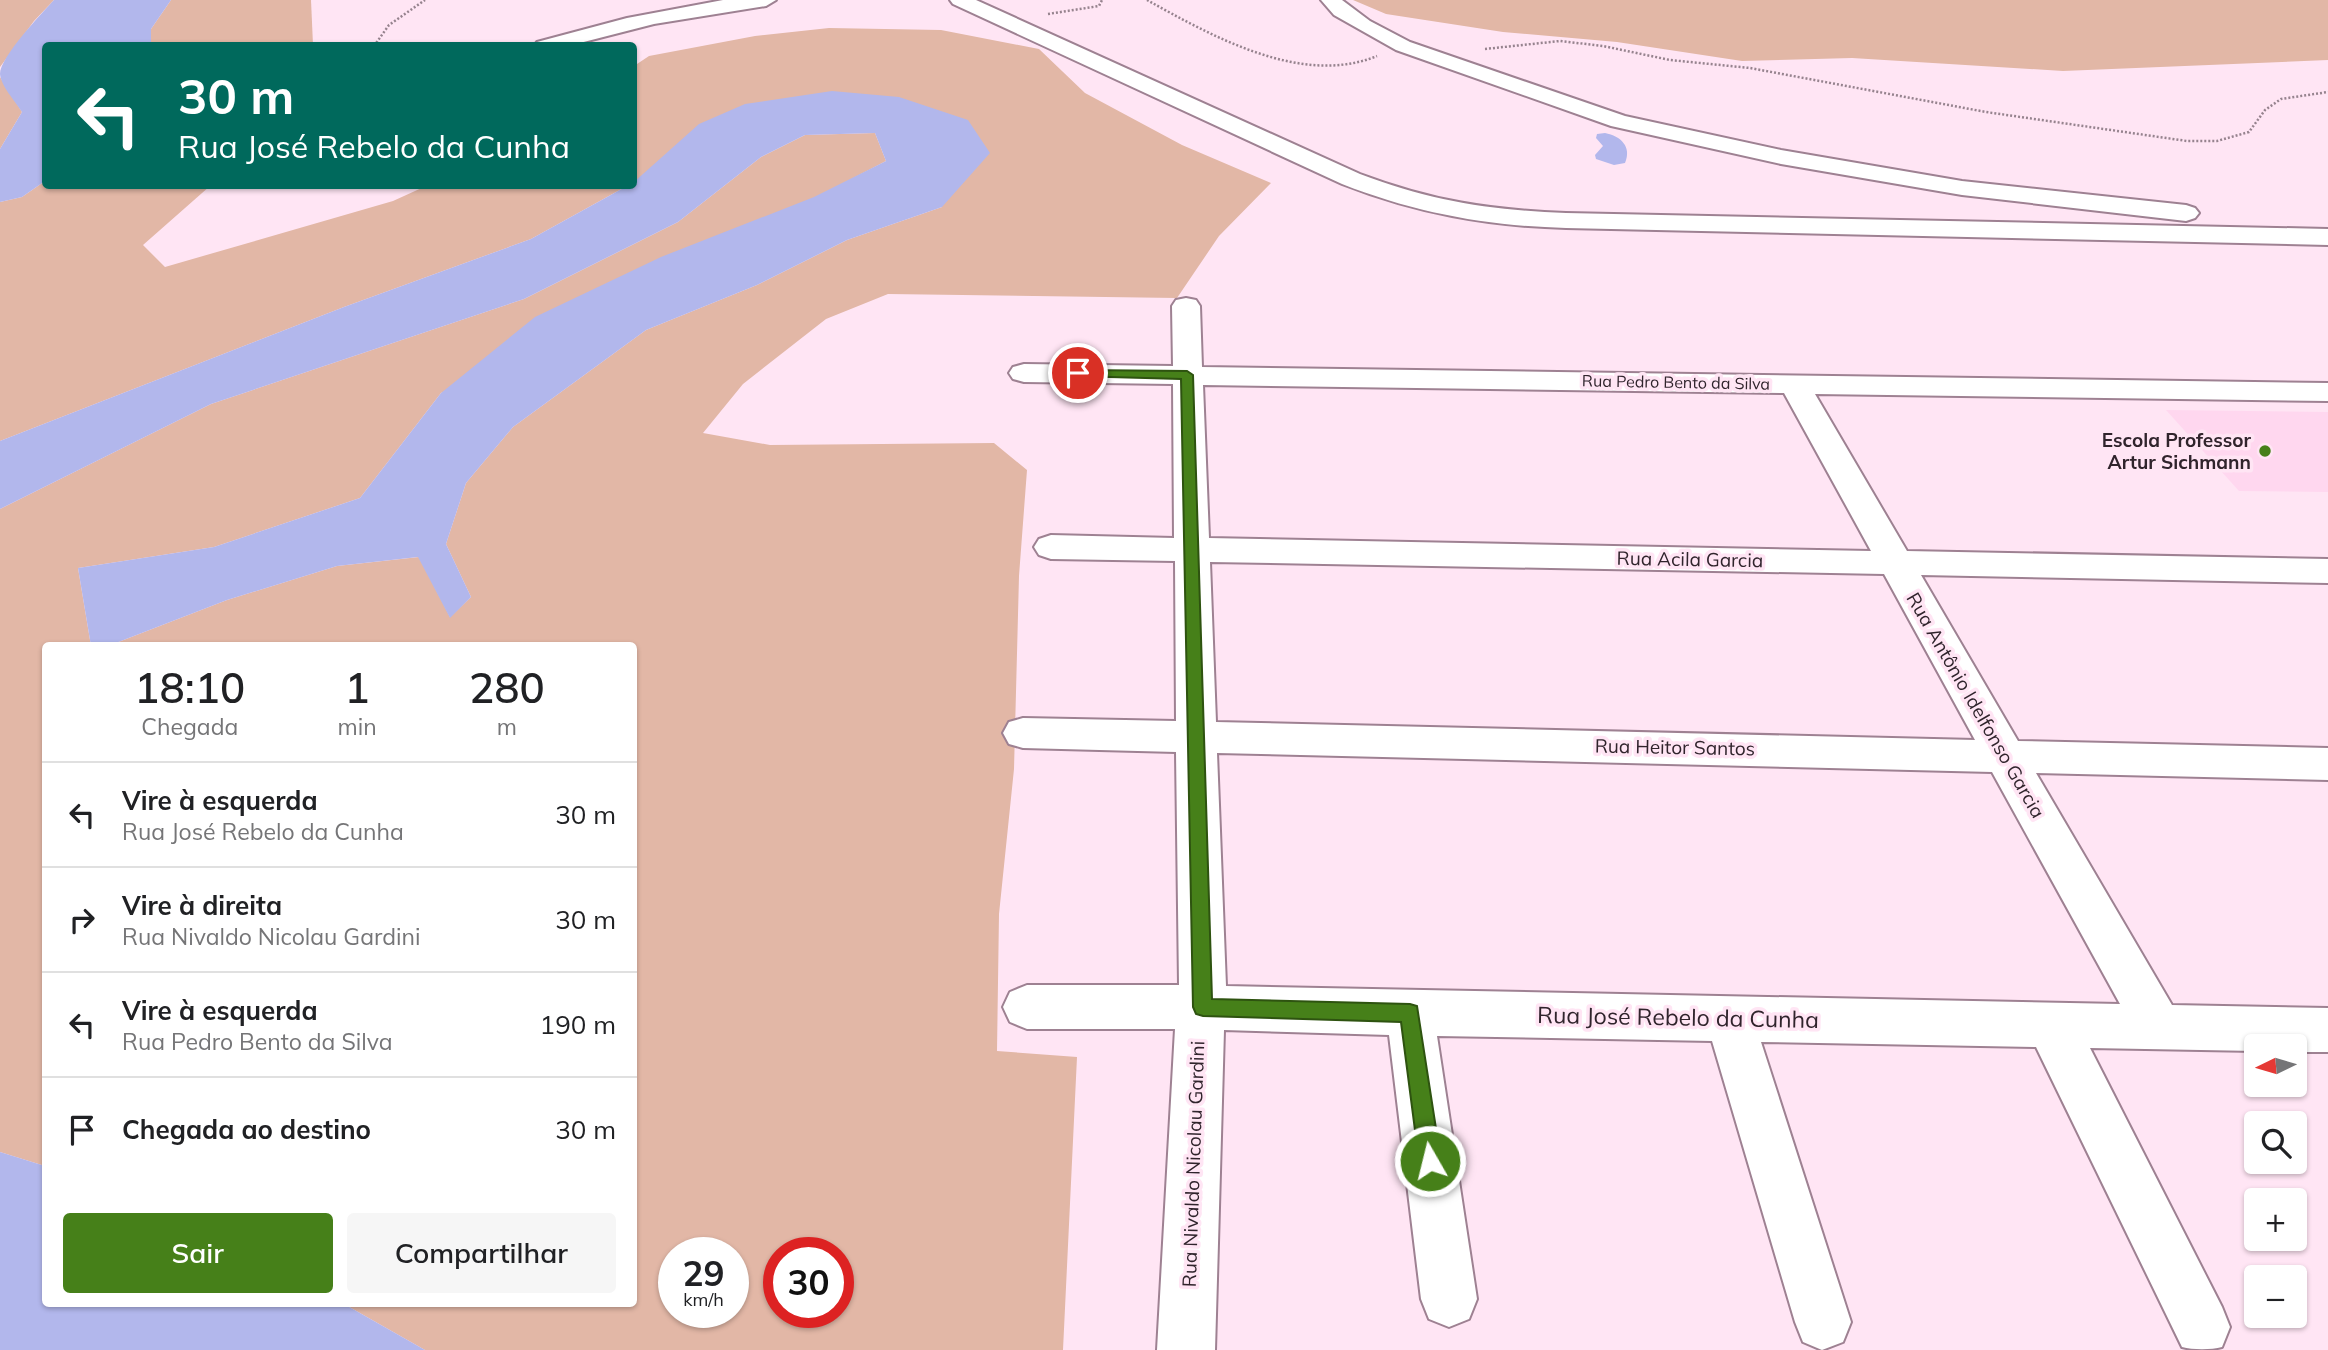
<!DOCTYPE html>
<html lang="pt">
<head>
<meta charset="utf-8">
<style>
  body { margin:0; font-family:Mulish,sans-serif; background:#f6f6f6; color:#202124; height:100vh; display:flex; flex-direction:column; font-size:26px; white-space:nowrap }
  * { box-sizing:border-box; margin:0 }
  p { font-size:23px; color:#757577 }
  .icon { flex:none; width:38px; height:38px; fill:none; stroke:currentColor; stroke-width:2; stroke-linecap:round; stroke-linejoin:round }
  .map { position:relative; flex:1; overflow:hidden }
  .sheet { position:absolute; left:42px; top:642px; width:595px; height:665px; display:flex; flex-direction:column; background:#fff; border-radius:7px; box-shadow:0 2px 5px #0004 }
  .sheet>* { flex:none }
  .guide { position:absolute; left:42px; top:42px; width:595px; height:147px; border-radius:7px; box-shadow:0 2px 5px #0004; background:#00695c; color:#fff; overflow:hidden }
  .needle { width:46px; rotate:265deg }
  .buttons { position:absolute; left:2244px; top:1034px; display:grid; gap:14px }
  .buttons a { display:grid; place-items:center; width:63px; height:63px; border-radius:7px; background:#fff; box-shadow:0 2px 5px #0004; font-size:35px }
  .speed { position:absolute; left:658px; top:1237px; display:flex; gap:14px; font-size:35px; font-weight:700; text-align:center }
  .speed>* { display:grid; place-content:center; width:91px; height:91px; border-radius:50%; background:#fff; box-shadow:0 2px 5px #0004; line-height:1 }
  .speed small { font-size:18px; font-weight:400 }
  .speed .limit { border:10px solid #d22; background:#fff; color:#111 }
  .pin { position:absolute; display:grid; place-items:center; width:60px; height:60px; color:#fff; margin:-30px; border:4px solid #fff; border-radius:50%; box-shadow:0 2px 7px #0007 }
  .me { position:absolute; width:77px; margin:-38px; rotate:352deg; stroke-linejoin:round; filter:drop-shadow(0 0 5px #0008) }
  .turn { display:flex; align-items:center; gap:24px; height:147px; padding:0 21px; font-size:32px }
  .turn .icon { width:91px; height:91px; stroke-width:2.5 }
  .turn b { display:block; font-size:49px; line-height:60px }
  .eta { display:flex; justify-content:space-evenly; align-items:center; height:119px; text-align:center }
  .eta b { font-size:42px; font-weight:600; line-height:49px }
  .button { display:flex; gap:14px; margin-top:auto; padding:14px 21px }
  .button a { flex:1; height:80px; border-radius:7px; background:#468019; color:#fff; font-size:28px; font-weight:600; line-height:80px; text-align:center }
  .button a+a { background:#f6f6f6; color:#202124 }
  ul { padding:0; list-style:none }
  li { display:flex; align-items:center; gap:21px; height:105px; padding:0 21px; border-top:2px solid #e0e0e0 }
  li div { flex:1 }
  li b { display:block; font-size:26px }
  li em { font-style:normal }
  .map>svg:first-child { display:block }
  .built { fill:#ffd7ef }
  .green { fill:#e2b7a6; fill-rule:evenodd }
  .water { fill:#b2b7ec }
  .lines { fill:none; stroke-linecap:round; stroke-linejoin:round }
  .minor-casing { stroke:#9e8192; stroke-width:4 }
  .path { stroke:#96838e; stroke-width:2.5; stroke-dasharray:2 2; stroke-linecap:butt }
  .minor { fill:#fff; fill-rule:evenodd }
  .route { fill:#468019; stroke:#2e5310; stroke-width:2 }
  .poi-dot { fill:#468019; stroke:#ffe5f4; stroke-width:2.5 }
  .labels { text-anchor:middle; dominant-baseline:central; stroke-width:7; stroke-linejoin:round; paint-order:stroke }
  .far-street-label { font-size:16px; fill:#30242c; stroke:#ffe5f4 }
  .poi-label { font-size:19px; font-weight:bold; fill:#30242c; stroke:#ffe5f4; text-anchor:end }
  .street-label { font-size:19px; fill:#30242c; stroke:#ffe5f4 }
  .near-street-label { font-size:23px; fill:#30242c; stroke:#ffe5f4 }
</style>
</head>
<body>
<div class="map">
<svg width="2328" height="1350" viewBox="0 0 2328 1350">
  <rect width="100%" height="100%" fill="#ffe5f4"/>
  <path class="built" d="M2166,410L2328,412V492L2239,491Z"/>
  <g class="green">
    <path d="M0,0H54L34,21L0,67Z"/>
    <path d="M171,0H311L313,45L151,46V29Z"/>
    <path d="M1353,0H2328V60L2063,71L1852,58L1742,61L1617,42L1503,32L1386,14Z"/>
    <path d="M829,28L941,30L1039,49L1085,93L1182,145L1271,183L1219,236L1177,298L888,294L826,319L743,384L703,433L770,445L994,443L1027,470L1019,576L1014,769L999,914L997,1051L1077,1057L1063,1350H425L344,1304H634V646H108L227,600L337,566L419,557L450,617L471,597L446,544L466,483L513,427L646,330L757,285L847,240L942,207L899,97L634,182V66L649,56L755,36ZM674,1253H733V1312H674ZM779,1253H838V1312H779Z"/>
    <path d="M0,77L22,112L0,149Z"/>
    <path d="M875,133L886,161L441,393L360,498L214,547L78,568L91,646H46L45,1166L0,1152V509L211,404L524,299L678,222L761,157L805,135Z"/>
    <path d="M45,181L46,186H210L143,245L165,267L393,201L426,186H627L531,239L344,307L0,441V202L22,197Z"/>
  </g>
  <g class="water">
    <path d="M54,0H171L151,29V45L46,46L45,181L22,197L0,202V149L22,112C15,101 1,86 0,74C0,57 42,13 54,0Z"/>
    <path d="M832,91L899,97L968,120L990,153L942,207L847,240L757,285L646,330L513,427L466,483L446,544L471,597L450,618L418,557L337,566L227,600L108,646H91L78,568L214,547L360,498L441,393L535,317L661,257L814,197L886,161L875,133L805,135L761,157L678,222L524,299L211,404L0,509V441L344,307L531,239L627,186H634V182L699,124L745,104Z"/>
    <path d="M1605,133C1621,136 1632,147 1625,163L1614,165L1596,159L1595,155L1603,146L1596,138L1597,134Z"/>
    <path d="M0,1152L45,1166L46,1304H344L425,1350H0Z"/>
  </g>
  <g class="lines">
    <g class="minor-casing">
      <g id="minor">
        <path d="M723,0H776L766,6L654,24L568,46H534L537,42L627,18Z"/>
        <path d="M950,0H976L1360,174C1432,201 1489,210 1566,213L2328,229V245L1566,228C1487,226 1416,213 1342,184L953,4Z"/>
        <path d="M1321,0H1342L1370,21L1410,42L1625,116L1781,150L1962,181L2186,205L2195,208L2199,213L2195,218L2186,221L1962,195L1781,164L1611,126L1396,50L1334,15Z"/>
        <path d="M1186,298L1196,300L1200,306L1202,367L2328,383V401L1815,394L1907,551L2328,559V583L1921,575L2018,741L2328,748V780L2036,773L2172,1005L2328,1008V1052H2294V1046H2256V1051L2090,1048L2222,1307L2230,1327L2222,1347C2211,1350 2193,1350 2182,1347L2036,1047L1761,1042L1851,1322L1843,1342L1822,1350L1803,1342L1795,1322L1712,1041L1437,1036L1477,1299L1469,1319L1449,1327L1429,1319L1421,1299L1389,1035L1224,1030L1215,1350H1157L1175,1029H1027L1010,1022L1003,1007L1010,992L1027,985H1179L1176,752L1023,748L1009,744L1003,733L1009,722L1023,718L1176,721L1175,561L1051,559L1039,555L1034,547L1039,539L1051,535L1174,538L1173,384L1024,382L1013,379L1009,373L1013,367L1024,364L1173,366L1172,306L1176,300ZM1203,385L1784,393L1871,551L1209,538ZM1210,562L1884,574L1975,740L1216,722ZM1217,753L1992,772L2120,1004L1226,986Z"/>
      </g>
    </g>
    <g class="path">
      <path d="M1147,0C1212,36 1302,87 1377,56"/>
      <path d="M1048,14L1099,6L1102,0"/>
      <path d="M374,46L389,25L425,0"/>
      <path d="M1485,49L1560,41L1603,46L1670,60L1750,68L1986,112L2187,141H2217L2249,132L2265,110L2281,99L2328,92"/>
    </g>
    <use href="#minor" class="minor"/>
  </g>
  <path class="route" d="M1078,370L1187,371L1193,375L1212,999L1410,1004L1417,1006L1441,1161L1438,1169L1430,1172L1422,1169L1419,1161L1401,1022L1203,1016L1196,1014L1193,1007L1181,379L1074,376L1072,373Z"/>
  <circle class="poi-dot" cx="2265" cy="451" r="7"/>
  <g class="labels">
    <g class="far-street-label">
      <text transform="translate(1676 382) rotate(1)">Rua Pedro Bento da Silva</text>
    </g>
    <g class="poi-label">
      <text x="2251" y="440">Escola Professor<tspan x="2251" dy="22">Artur Sichmann</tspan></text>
    </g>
    <g class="street-label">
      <text transform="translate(1690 559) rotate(1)">Rua Acila Garcia</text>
      <text transform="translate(1976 705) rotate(60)">Rua Antônio Idelfonso Garcia</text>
      <text transform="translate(1675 747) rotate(1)">Rua Heitor Santos</text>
      <text transform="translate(1193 1164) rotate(-88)">Rua Nivaldo Nicolau Gardini</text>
    </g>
    <g class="near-street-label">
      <text transform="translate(1678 1017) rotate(1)">Rua José Rebelo da Cunha</text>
    </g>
  </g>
</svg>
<div class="buttons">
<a><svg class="needle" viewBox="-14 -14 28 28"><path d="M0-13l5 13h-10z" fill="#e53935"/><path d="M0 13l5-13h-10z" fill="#757577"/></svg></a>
<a><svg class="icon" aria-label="search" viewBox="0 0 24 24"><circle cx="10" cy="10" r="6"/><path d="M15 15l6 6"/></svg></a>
<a>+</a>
<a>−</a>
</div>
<div class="speed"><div>29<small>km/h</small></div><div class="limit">30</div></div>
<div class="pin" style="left:1078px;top:373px;background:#d93025"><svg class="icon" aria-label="arrive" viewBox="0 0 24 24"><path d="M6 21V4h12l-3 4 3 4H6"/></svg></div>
<svg class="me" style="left:1430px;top:1161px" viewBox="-20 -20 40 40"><circle r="17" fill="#468019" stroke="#fff" stroke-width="3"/><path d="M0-11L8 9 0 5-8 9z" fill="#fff"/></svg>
<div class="guide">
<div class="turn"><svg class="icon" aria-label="left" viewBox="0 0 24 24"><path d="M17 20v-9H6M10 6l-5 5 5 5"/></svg><div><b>30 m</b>Rua José Rebelo da Cunha</div></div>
</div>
<section class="sheet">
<div class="eta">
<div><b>18:10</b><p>Chegada</p></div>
<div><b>1</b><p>min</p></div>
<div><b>280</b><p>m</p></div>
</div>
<ul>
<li><svg class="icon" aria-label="left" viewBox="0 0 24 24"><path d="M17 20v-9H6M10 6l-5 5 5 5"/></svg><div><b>Vire à esquerda</b><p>Rua José Rebelo da Cunha</p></div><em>30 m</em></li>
<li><svg class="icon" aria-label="right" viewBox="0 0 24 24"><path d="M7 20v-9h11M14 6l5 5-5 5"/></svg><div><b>Vire à direita</b><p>Rua Nivaldo Nicolau Gardini</p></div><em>30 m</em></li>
<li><svg class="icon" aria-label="left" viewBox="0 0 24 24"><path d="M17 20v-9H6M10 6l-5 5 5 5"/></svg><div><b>Vire à esquerda</b><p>Rua Pedro Bento da Silva</p></div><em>190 m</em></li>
<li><svg class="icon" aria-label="arrive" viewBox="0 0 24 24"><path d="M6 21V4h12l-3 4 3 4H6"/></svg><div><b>Chegada ao destino</b></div><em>30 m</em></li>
</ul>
<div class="button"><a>Sair</a><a>Compartilhar</a></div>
</section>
</div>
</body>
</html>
